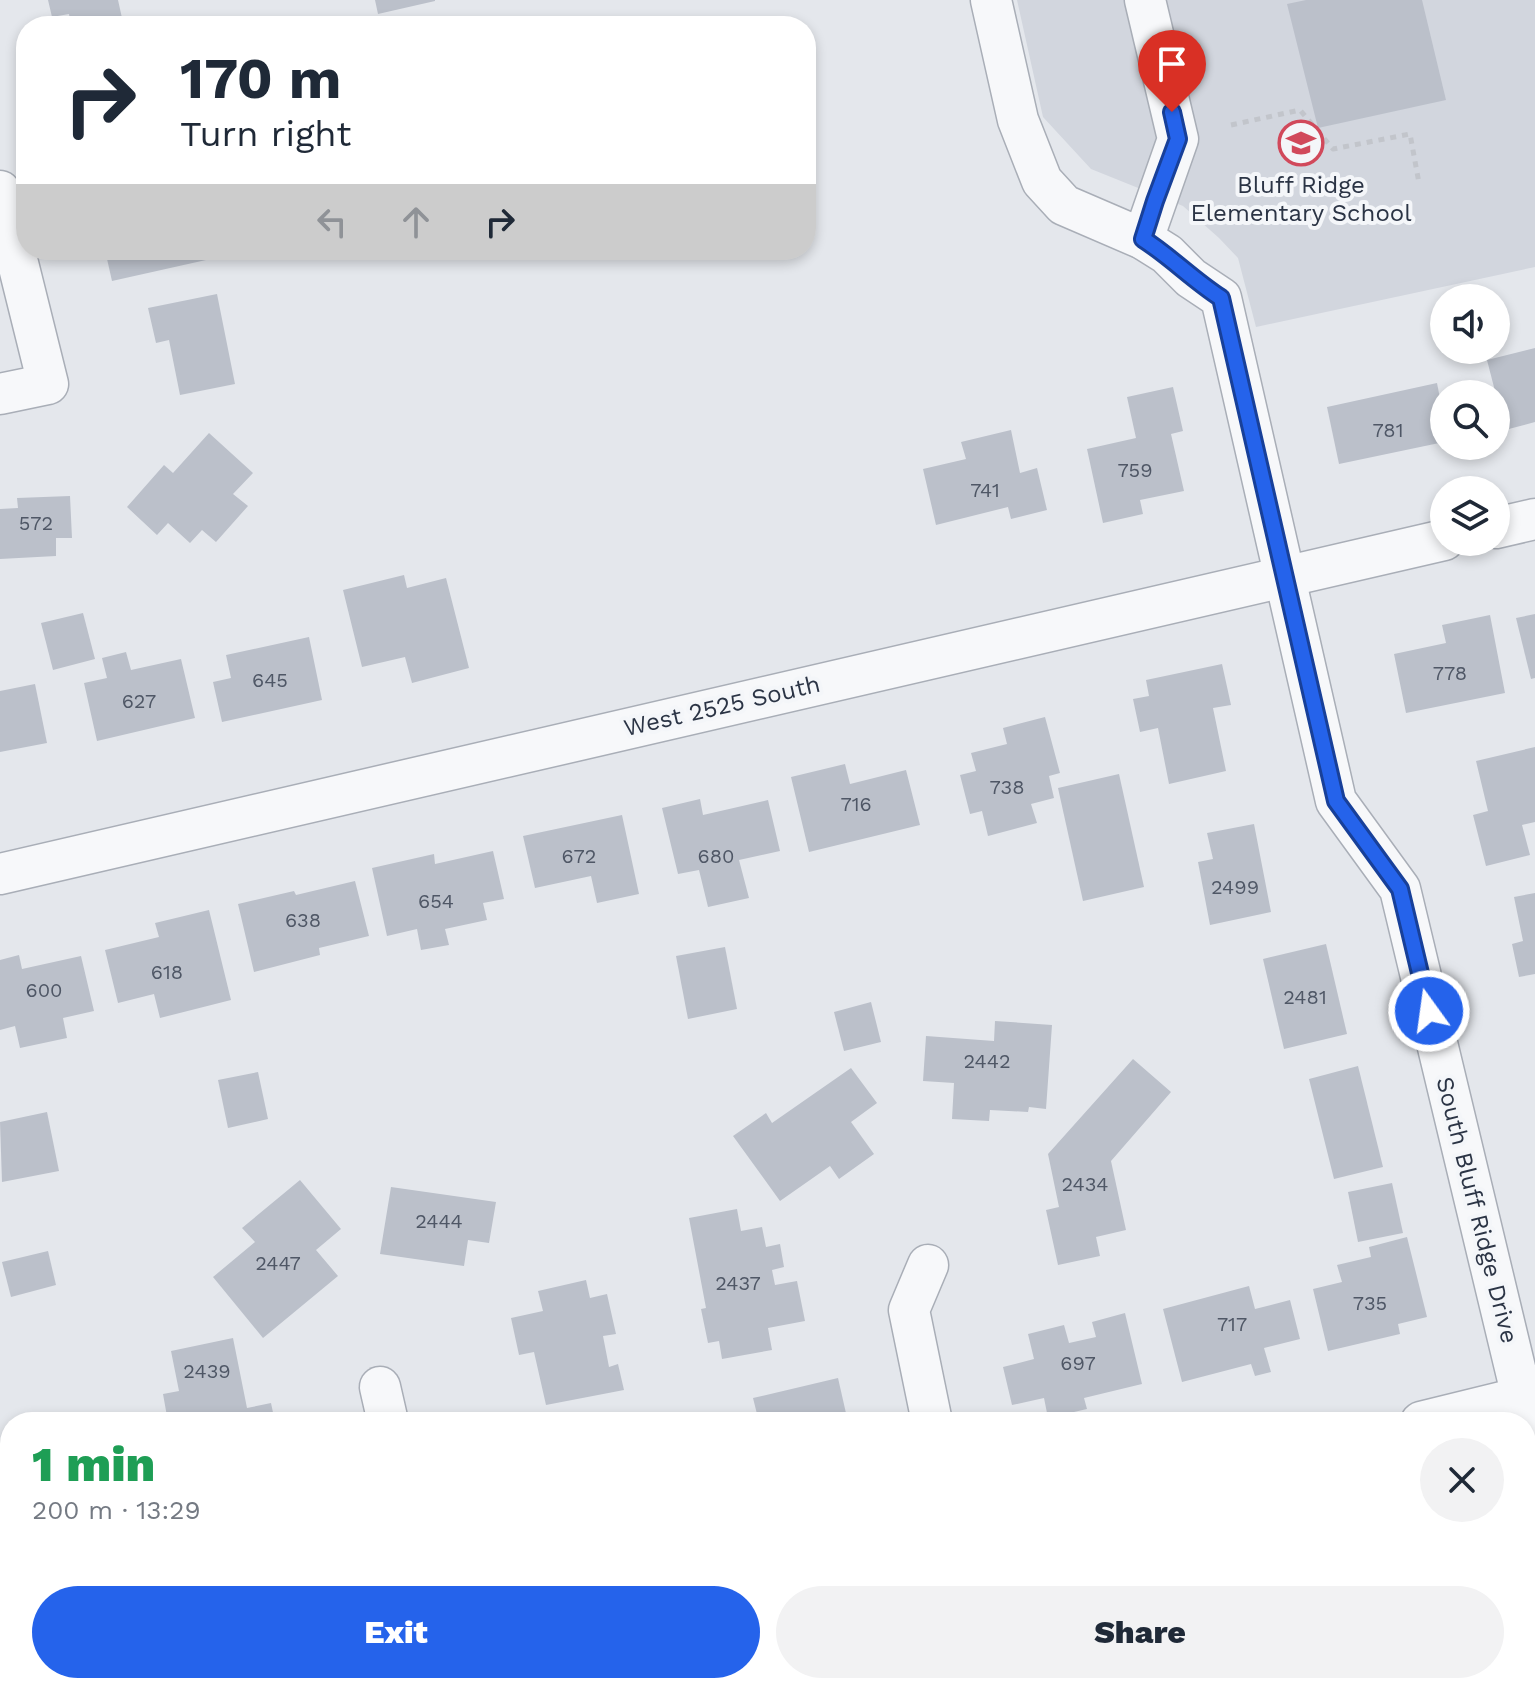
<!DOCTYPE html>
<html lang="en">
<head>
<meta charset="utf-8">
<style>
  body { margin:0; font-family:"Work Sans",sans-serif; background:#f2f2f3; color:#1f2937; height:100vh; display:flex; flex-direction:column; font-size:30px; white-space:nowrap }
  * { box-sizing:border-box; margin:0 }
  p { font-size:26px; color:#747a83 }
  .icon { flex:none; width:44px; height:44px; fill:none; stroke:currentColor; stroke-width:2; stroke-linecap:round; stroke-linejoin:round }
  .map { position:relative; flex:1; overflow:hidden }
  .drawer { position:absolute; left:0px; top:1412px; width:1536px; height:282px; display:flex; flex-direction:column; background:#fff; border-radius:32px 32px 0 0; box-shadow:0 4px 12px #0003 }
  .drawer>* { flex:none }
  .top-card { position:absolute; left:16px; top:16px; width:800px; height:244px; border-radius:32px; box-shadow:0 4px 12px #0003; background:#fff; color:#1f2937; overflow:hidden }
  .fabs { position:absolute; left:1430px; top:284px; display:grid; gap:16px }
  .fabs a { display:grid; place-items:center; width:80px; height:80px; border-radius:50%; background:#fff; box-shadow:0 4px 12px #0003; font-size:40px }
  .pin { position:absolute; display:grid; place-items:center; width:68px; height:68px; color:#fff; margin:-82px -34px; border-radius:50% 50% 50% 0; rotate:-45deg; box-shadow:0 0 8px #0007 }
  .pin .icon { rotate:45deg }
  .me { position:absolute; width:88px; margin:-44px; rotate:346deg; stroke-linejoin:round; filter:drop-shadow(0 0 6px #0008) }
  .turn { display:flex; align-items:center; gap:28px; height:168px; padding:0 32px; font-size:36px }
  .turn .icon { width:104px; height:104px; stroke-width:2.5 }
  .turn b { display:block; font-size:56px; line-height:68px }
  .lanes { display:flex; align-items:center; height:76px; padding:0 32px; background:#0003; justify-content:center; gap:40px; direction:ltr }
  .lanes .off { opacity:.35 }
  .round { display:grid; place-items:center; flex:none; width:84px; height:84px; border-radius:42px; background:#f2f2f3 }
  .headline { display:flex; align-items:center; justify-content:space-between; height:136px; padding:0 32px }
  h1 { font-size:48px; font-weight:800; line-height:60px; color:#1e9e55 }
  .primary-button { display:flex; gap:16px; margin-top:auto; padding:16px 32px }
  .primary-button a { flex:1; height:92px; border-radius:48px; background:#2563eb; color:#fff; font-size:32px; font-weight:800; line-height:92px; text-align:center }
  .primary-button a+a { background:#f2f2f3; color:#1f2937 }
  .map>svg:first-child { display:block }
  .built { fill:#d2d6de }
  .building { fill:#bbc0ca }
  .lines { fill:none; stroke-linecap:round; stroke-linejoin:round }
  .minor-casing { stroke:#a9aeb7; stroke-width:43 }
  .path { stroke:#c2c5cb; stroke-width:5; stroke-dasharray:6 6; stroke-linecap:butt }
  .minor { stroke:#f7f8fa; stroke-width:40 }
  .route-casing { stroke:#184099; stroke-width:20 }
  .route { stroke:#2563eb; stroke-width:14 }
  .labels { text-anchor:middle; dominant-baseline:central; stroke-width:8; stroke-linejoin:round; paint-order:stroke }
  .number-label { font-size:20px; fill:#4f5766 }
  .poi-label { font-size:24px; fill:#2b3445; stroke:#f4f6f9 }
  .street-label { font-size:24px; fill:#2b3445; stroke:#f4f6f9 }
</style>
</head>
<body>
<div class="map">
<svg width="1535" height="1693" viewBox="0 0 1535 1693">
  <rect width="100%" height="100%" fill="#e4e7ec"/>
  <path class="built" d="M1017,0H1535V267L1256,327L1238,258L1219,238L1183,206L1091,169L1043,117Z"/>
  <g class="building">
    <path d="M48,0H118L122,18L71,26L69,14L52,17Z"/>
    <path d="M375,0H435V1L378,14Z"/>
    <path d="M1306,0H1422L1446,100L1318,128L1287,4Z"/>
    <path d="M105,250H204L206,260L112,281Z"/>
    <path d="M217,294L235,384L180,395L169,340L156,343L148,308Z"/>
    <path d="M1535,348V422L1505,430L1487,360Z"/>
    <path d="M1437,383L1444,419V442L1339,464L1327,407Z"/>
    <path d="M1173,387L1183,431L1171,434L1184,491L1140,500L1143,514L1103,523L1087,449L1136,438L1127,397Z"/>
    <path d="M1011,430L1020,473L1037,468L1047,510L1011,519L1008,507L936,525L923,469L966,459L961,442Z"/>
    <path d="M209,433L253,473L233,494L248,506L216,542L202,530L190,543L168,523L157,535L127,507L164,465L173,473Z"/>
    <path d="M70,496L72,538H56V556L0,559V509L18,508L17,498Z"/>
    <path d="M404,575L407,588L446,578L469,668L412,683L405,657L362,667L343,590Z"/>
    <path d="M83,613L95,659L53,670L41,623Z"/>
    <path d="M1535,614V678L1531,679L1516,618Z"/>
    <path d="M1490,615L1505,693L1406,713L1394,654L1446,643L1442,625Z"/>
    <path d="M309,637L322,700L222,722L213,682L231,678L226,655Z"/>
    <path d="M126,652L131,670L181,659L195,718L97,741L84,683L107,678L102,658Z"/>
    <path d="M1222,664L1231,705L1213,708L1226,771L1169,784L1158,728L1140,732L1133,699L1149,696L1146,680Z"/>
    <path d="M35,684L47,743L0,752V691Z"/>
    <path d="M1045,717L1060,773L1049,776L1054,798L1031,804L1037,823L988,836L982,811L970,814L960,775L976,771L971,753L1007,744L1003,728Z"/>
    <path d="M1535,747V822L1522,825L1530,855L1486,866L1473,815L1488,811L1476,761Z"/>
    <path d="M845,764L850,784L906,770L920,825L809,852L791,777Z"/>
    <path d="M1119,774L1144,887L1083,901L1058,788Z"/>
    <path d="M700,799L703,815L768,800L780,851L739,860L749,898L708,907L699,870L678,874L662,808Z"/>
    <path d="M622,815L639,894L597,903L591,876L535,888L523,836Z"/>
    <path d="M1254,824L1271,912L1210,925L1198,862L1213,859L1207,833Z"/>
    <path d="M493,851L504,899L483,903L487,920L445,929L449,945L421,950L417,929L387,936L372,868L434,854L435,864Z"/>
    <path d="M355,881L369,936L319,948L320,955L254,972L238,904L294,891L296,895Z"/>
    <path d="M1535,893V974L1519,977L1512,944L1523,941L1514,897Z"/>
    <path d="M209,910L231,1000L160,1018L154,994L118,1003L105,950L159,937L155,923Z"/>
    <path d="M1326,944L1347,1034L1284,1049L1263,959Z"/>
    <path d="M725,947L737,1009L688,1019L676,956Z"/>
    <path d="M19,955L22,969L81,956L94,1011L63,1018L67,1038L20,1048L15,1026L0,1030V960Z"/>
    <path d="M871,1002L881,1042L844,1051L834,1012Z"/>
    <path d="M995,1021L1052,1025L1046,1109L1029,1107L1028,1112L990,1110L989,1121L952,1119L954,1083L923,1081L926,1036L994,1041Z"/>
    <path d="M1133,1059L1171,1092L1111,1161L1126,1230L1096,1237L1100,1256L1058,1265L1046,1210L1059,1207L1048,1154Z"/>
    <path d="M1358,1066L1383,1167L1334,1179L1309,1079Z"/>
    <path d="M851,1068L877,1103L851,1122L874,1154L839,1179L830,1166L780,1201L733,1136L766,1113L772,1123Z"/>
    <path d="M258,1072L268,1119L228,1128L218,1080Z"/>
    <path d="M47,1112L59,1171L2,1182L0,1122Z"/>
    <path d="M300,1180L341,1229L316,1250L338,1276L263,1338L213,1277L255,1242L242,1228Z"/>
    <path d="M1392,1183L1403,1233L1358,1242L1348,1192Z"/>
    <path d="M391,1187L496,1202L489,1243L468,1240L464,1266L380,1254Z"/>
    <path d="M737,1209L741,1231L762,1227L766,1247L780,1244L784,1267L772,1270L775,1285L797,1281L805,1321L768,1328L772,1350L722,1359L719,1341L708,1343L701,1309L706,1308L689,1218Z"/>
    <path d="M1407,1237L1427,1317L1398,1324L1400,1334L1328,1351L1313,1289L1342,1282L1337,1265L1371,1257L1369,1247Z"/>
    <path d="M48,1251L56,1285L11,1297L2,1262Z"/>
    <path d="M586,1280L590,1298L607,1294L616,1334L603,1336L609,1367L618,1364L624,1390L546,1405L534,1352L519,1355L511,1318L543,1311L538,1291Z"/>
    <path d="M1249,1286L1255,1309L1290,1300L1300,1339L1264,1348L1271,1372L1255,1376L1251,1364L1182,1382L1163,1309Z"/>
    <path d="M1125,1313L1142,1384L1084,1398L1087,1409L1048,1418L1044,1398L1012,1405L1003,1367L1034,1359L1028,1334L1064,1325L1069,1343L1096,1337L1092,1322Z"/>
    <path d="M233,1338L247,1408L271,1403L275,1422H168L163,1394L179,1391L171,1351Z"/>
    <path d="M838,1378L848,1422H759L753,1398Z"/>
    <path d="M10,1563V1613H9L0,1565Z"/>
    <path d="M626,1684L629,1693H590V1692Z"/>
    <path d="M712,1684H818L820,1693H714Z"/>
    <path d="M840,1684H948L949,1692L842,1693Z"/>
    <path d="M1461,1686L1463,1693H1436V1692Z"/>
  </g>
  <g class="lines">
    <g class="minor-casing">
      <g id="minor">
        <path d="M991,0L1018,120L1042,181L1064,205L1143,239L1167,254L1191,278L1221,298L1336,801L1400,889L1522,1397L1535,1460"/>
        <path d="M0,191L48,384L0,394"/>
        <path d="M1143,239L1178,139L1145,0"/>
        <path d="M1496,528L1535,519"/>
        <path d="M0,874L1444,540"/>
        <path d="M928,1265L909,1310L932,1422"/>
        <path d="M380,1387L388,1422"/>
        <path d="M1421,1422L1535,1394"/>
        <path d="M452,1684L454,1693"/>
        <path d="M1008,1684L1010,1693"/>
        <path d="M295,1693L332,1684"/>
      </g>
    </g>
    <path class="path" d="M1231,125L1300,110L1333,149L1410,134L1419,183"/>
    <use href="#minor" class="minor"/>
  </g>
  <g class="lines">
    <g class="route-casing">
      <path id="route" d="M1172,112L1178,139L1155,201L1143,239C1171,257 1193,280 1221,298L1336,801L1400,889L1429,1011"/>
    </g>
    <use href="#route" class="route"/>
  </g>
  <defs>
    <g id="school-ring" transform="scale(2.3)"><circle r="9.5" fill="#f4f6f9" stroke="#d1495b" stroke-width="1.5"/><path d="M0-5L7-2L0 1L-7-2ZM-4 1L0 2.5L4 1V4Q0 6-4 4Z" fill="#d1495b"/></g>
  </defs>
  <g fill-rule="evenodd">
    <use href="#school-ring" x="1301" y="143"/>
  </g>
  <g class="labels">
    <g class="number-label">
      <text x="1388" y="430">781</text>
      <text x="1135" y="470">759</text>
      <text x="985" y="490">741</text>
      <text x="36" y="523">572</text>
      <text x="1450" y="673">778</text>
      <text x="270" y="680">645</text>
      <text x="139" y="701">627</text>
      <text x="1007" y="787">738</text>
      <text x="856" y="804">716</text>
      <text x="579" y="856">672</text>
      <text x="716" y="856">680</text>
      <text x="1235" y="887">2499</text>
      <text x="436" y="901">654</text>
      <text x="303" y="920">638</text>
      <text x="167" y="972">618</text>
      <text x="44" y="990">600</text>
      <text x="1305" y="997">2481</text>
      <text x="987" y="1061">2442</text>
      <text x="1085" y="1184">2434</text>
      <text x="439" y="1221">2444</text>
      <text x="278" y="1263">2447</text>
      <text x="738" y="1283">2437</text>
      <text x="1370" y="1303">735</text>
      <text x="1232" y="1324">717</text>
      <text x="1078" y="1363">697</text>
      <text x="207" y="1371">2439</text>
    </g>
    <g class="poi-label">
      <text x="1301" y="185">Bluff Ridge<tspan x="1301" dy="28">Elementary School</tspan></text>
    </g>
    <g class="street-label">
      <text transform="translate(722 706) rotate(-13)">West 2525 South</text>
      <text transform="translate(1477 1210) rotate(76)">South Bluff Ridge Drive</text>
    </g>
  </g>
</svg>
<div class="fabs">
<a><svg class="icon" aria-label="sound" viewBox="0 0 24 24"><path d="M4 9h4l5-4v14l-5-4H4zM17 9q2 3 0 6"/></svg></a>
<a><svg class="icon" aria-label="search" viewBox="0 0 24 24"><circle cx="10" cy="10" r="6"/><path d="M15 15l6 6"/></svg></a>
<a><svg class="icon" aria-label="layers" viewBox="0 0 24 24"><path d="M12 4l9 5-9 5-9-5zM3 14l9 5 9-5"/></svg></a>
</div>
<div class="pin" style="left:1172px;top:112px;background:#d93025"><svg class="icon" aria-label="arrive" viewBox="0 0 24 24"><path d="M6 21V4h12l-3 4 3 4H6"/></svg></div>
<svg class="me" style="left:1429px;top:1011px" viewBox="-20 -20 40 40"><circle r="17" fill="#2563eb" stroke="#fff" stroke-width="3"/><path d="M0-11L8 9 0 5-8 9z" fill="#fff"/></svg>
<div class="top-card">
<div class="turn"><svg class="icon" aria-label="right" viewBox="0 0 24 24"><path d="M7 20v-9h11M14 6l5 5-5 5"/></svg><div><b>170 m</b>Turn right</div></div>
<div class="lanes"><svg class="icon off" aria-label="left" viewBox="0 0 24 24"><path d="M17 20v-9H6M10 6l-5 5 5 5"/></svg><svg class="icon off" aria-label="ahead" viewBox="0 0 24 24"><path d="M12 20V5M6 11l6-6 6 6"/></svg><svg class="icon" aria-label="right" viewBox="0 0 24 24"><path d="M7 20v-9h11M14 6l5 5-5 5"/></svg></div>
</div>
<section class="drawer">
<div class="headline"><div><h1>1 min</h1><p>200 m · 13:29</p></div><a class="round"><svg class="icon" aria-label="close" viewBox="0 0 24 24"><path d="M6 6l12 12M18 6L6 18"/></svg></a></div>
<div class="primary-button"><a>Exit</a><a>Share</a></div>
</section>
</div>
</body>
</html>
